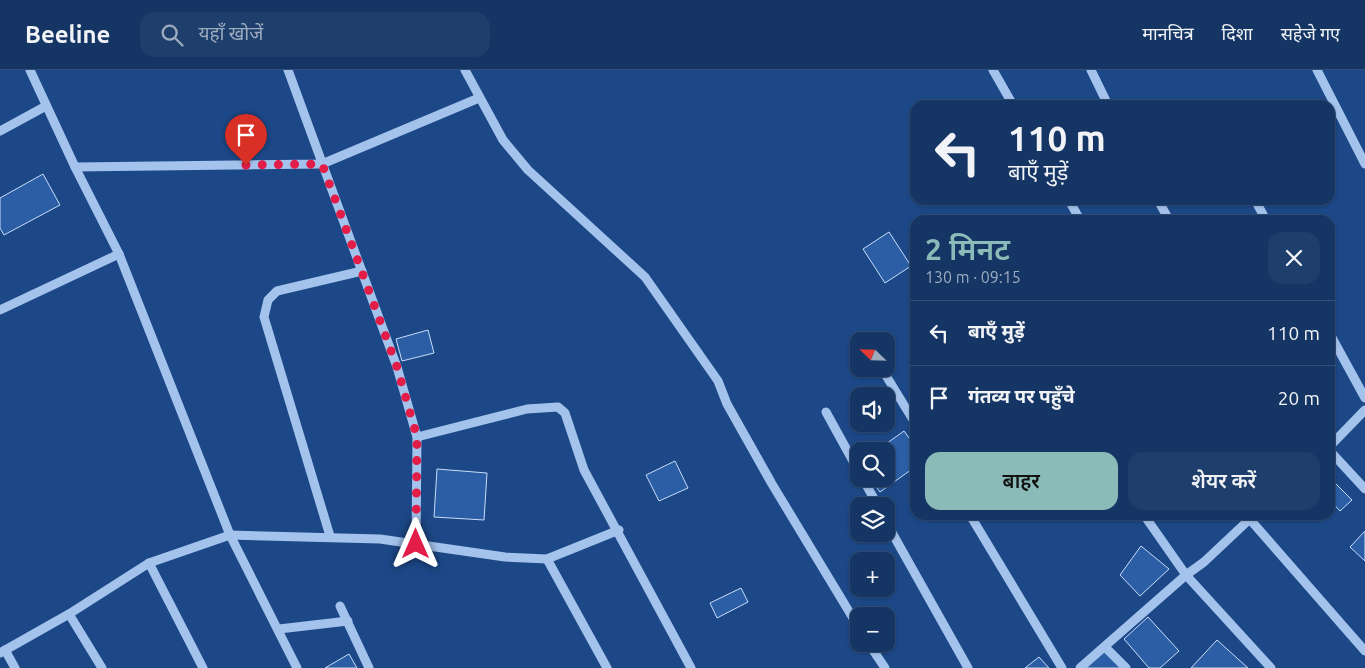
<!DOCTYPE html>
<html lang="hi">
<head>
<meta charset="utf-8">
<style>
  body { margin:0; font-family:Ubuntu,"Noto Sans Devanagari",sans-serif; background:#1e3e6b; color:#f1f3f6; height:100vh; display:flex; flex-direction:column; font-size:19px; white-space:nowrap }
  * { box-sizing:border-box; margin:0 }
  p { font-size:16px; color:#9dabbf }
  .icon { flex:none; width:28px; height:28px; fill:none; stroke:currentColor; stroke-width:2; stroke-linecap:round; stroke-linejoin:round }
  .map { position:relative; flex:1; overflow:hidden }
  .side { position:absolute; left:910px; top:145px; width:425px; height:305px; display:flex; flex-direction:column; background:#153665; border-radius:15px; box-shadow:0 1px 4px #0004,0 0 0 1px #345079 }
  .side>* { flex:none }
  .hud { position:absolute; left:910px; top:30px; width:425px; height:105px; border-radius:15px; box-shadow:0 1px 4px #0004,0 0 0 1px #345079; background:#153665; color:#f1f3f6; overflow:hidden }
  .needle { width:32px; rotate:293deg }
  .buttons { position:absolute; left:850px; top:262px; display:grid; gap:10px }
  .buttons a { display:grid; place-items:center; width:45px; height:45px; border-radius:10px; background:#153665; box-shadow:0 1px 4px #0004,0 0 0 1px #345079; font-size:25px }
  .pin { position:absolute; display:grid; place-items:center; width:42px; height:42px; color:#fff; margin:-51px -21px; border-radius:50% 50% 50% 0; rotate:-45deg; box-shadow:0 0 5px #0007 }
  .pin .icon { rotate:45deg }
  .me { position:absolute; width:55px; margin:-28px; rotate:0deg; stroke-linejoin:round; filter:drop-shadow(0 0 4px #0008) }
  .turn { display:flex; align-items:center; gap:18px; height:105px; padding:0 15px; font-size:22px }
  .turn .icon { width:65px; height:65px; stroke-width:2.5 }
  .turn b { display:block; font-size:35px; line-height:42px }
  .round { display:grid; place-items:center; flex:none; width:52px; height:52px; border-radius:15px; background:#1e3e6b }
  .overview { display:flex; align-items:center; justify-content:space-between; height:85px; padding:0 15px }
  h1 { font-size:30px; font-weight:600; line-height:38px; color:#8bbbb9 }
  .action { display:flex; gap:10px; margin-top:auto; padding:10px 15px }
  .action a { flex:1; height:58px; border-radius:15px; background:#8bbbb9; color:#111; font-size:20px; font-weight:600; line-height:58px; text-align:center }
  .action a+a { background:#1e3e6b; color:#f1f3f6 }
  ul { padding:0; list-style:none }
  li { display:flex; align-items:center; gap:15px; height:65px; padding:0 15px; border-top:1px solid #345079 }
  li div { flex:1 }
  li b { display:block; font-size:19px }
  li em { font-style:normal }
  header { display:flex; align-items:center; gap:30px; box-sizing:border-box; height:70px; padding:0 25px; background:#153665; border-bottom:1px solid #345079 }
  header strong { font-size:24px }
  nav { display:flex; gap:28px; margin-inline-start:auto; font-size:18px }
  .search { width:350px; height:45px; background:#1e3e6b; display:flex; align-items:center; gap:12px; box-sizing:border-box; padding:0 18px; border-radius:15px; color:#9dabbf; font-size:19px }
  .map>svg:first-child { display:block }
  .building { fill:#2b5ea5; stroke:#c9ddf9 }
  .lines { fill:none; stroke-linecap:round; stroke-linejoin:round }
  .minor { stroke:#a4c3ec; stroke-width:9 }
  .route { stroke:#e11d48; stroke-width:9; stroke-dasharray:0 16.2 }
</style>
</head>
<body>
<header>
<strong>Beeline</strong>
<div class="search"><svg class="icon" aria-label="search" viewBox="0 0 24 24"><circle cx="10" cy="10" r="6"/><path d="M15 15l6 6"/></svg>यहाँ खोजें</div>
<nav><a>मानचित्र</a><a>दिशा</a><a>सहेजे गए</a></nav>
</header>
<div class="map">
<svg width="1365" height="598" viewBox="0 0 1365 598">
  <rect width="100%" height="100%" fill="#1c4887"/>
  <g class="building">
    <path d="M43,104L60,135L4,165L0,158V128Z"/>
    <path d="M889,162L911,196L885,213L863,179Z"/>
    <path d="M428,260L434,283L402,291L396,269Z"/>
    <path d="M904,361L915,376V397L880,422L870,409H886V381H876Z"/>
    <path d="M675,391L688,418L659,431L646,405Z"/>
    <path d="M437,399L487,403L484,450L434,447Z"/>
    <path d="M1330,408L1352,430L1340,441L1330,430Z"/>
    <path d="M1365,461V491L1350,477Z"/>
    <path d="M1141,476L1169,499L1140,526L1120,505Z"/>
    <path d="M741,518L748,532L717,548L710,533Z"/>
    <path d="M1148,547L1179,581L1160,598H1149L1124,569Z"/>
    <path d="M1217,570L1248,598H1191Z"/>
    <path d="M1104,579L1123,598H1084Z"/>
    <path d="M349,584L357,598H325Z"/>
    <path d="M1039,587L1049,598H1025Z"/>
  </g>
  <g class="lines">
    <g class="minor">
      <path d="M30,0L75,97L119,184L230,465L297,598"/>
      <path d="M288,0L397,297L417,367L416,474"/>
      <path d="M465,0L503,70L528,100L645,207L718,311L727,334L772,414L859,558"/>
      <path d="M993,0L1013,35"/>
      <path d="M1091,0L1108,35"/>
      <path d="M1317,0L1365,94"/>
      <path d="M0,61L46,36"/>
      <path d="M75,97L322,94L479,28"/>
      <path d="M1069,130L1080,150"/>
      <path d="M1158,130L1169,150"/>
      <path d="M1255,130L1266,150"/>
      <path d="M0,240L119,184"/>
      <path d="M1330,264L1365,328"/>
      <path d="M885,304L915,353"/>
      <path d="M826,342L859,402"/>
      <path d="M417,367L527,339L558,337L565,343L584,400L691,598"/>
      <path d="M1330,376L1365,340"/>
      <path d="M1330,381L1365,419"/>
      <path d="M863,409L878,436"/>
      <path d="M970,445L1062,598"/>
      <path d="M1144,445L1186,505L1271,598"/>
      <path d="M1247,446L1365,581"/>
      <path d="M886,452L968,598"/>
      <path d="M330,466L264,247L268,230L277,221L362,201"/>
      <path d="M547,489L607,598"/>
      <path d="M149,493L203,598"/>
      <path d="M340,536L369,598"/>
      <path d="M69,544L102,598"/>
      <path d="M279,559L348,551"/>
      <path d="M869,574L885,598"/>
      <path d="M1105,577L1126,598"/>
      <path d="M5,580L15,598"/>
      <path d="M0,583L69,544L149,493L230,465L380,469L505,487L547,489L619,460"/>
      <path d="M1080,598L1186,505L1204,492L1254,445"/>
    </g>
  </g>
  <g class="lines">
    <path class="route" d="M246,95L322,94L397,297L417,367L416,474"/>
  </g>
</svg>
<div class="buttons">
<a><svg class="needle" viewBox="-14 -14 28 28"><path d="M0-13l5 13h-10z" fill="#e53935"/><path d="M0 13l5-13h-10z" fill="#9dabbf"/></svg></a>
<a><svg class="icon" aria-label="sound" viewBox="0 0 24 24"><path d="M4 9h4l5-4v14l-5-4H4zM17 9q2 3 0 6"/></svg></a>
<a><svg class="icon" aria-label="search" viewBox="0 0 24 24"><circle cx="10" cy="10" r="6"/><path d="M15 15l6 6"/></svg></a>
<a><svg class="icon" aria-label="layers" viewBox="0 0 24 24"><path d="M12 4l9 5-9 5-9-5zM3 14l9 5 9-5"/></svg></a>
<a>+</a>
<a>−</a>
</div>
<div class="pin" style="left:246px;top:95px;background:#d93025"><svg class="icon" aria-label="arrive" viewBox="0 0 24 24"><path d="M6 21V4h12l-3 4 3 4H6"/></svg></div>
<svg class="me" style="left:416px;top:474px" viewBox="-20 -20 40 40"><path d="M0-17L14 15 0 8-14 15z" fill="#e11d48" stroke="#fff" stroke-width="4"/></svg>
<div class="hud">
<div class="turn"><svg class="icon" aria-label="left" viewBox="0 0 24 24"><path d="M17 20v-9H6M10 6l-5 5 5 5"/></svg><div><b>110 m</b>बाएँ मुड़ें</div></div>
</div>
<section class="side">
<div class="overview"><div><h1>2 मिनट</h1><p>130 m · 09:15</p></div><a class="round"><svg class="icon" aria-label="close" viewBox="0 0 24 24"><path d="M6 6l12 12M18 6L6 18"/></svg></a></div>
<ul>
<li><svg class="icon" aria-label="left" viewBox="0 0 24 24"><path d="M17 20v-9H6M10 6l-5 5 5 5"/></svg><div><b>बाएँ मुड़ें</b></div><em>110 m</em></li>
<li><svg class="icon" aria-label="arrive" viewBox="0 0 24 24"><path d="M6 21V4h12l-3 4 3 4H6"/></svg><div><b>गंतव्य पर पहुँचे</b></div><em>20 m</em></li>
</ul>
<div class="action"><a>बाहर</a><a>शेयर करें</a></div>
</section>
</div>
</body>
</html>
